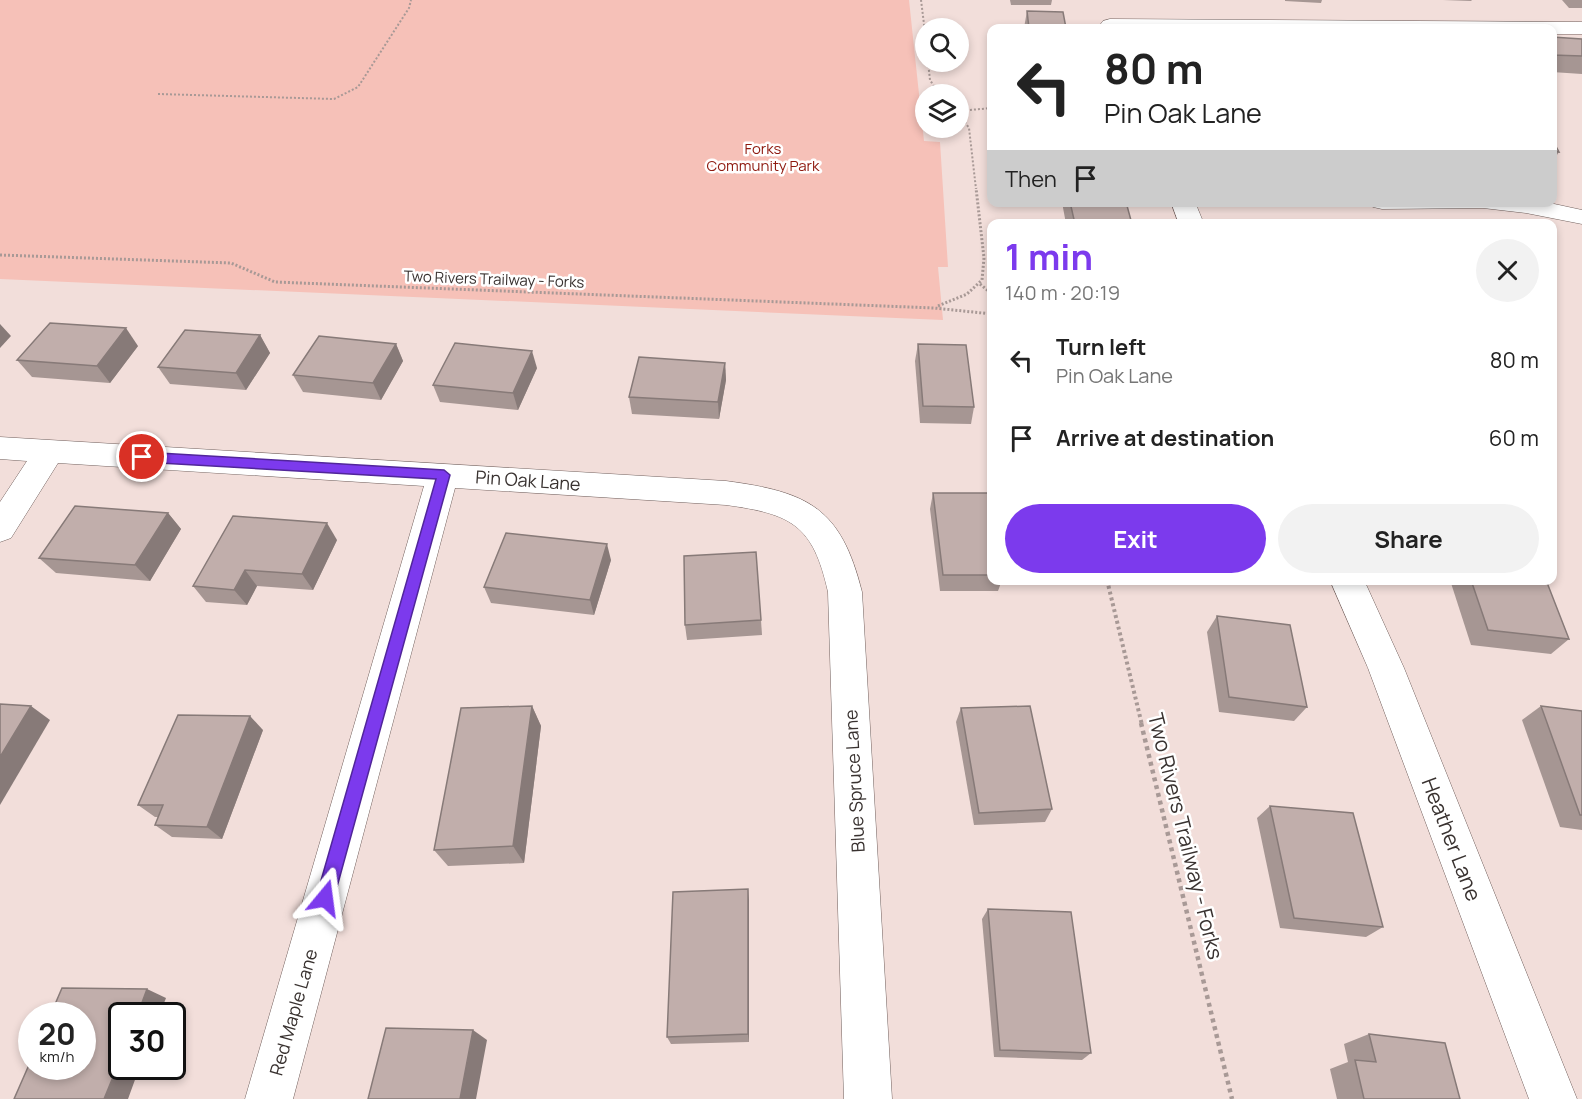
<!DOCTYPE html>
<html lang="en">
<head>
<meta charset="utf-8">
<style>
  body { margin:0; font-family:Manrope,sans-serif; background:#f2f2f2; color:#222; height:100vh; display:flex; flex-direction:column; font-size:22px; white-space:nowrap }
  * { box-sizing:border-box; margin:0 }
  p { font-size:20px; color:#767676 }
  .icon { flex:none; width:33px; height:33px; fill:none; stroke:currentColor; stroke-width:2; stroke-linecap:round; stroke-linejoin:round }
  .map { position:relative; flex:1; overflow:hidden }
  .details { position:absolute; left:987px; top:219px; width:570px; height:366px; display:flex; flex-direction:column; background:#fff; border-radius:12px; box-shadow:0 3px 9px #0003 }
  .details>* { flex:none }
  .hud { position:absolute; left:987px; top:24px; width:570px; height:183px; border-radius:12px; box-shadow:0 3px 9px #0003; background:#fff; color:#222; overflow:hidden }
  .fabs { position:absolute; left:915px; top:18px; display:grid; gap:12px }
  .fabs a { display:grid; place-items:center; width:54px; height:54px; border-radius:50%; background:#fff; box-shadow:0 3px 9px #0003; font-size:30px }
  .speed { position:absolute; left:18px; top:1002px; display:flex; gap:12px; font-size:30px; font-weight:700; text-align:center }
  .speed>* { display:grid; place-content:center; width:78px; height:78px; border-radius:50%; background:#fff; box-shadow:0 3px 9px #0003; line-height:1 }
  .speed small { font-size:15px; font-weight:400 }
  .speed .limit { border:3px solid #111; border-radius:9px; background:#fff; color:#111 }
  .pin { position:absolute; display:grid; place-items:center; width:51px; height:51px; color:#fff; margin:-26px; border:3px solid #fff; border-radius:50%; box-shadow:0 2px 6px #0007 }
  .me { position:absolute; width:66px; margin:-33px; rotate:16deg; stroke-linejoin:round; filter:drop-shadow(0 0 4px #0008) }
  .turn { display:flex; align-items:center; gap:21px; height:126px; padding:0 18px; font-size:27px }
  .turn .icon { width:78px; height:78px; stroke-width:2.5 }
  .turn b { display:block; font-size:42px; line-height:51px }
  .then { display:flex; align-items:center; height:57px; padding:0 18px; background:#0003; gap:12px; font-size:22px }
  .round { display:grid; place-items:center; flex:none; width:63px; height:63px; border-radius:32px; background:#f2f2f2 }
  .summary { display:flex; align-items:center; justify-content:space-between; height:102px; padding:0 18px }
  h1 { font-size:36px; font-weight:700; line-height:45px; color:#7c3aed }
  .cta { display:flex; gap:12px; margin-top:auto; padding:12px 18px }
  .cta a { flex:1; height:69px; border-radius:36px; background:#7c3aed; color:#fff; font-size:24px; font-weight:700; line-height:69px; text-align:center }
  .cta a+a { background:#f2f2f2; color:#222 }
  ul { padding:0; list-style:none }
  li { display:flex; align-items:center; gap:18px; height:78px; padding:0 18px }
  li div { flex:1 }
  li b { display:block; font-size:22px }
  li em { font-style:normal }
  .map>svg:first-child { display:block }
  .green { fill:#f6c1b8 }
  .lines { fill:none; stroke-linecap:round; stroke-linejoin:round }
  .street-casing { stroke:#72615e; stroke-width:1 }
  .path-far3 { stroke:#a89996; stroke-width:2; stroke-dasharray:2 2; stroke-linecap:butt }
  .path-far2 { stroke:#a89996; stroke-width:3; stroke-dasharray:2 2; stroke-linecap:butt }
  .path-far1 { stroke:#a89996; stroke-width:4; stroke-dasharray:3 3; stroke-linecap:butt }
  .path { stroke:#a89996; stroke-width:4.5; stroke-dasharray:4 4; stroke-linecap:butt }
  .street { fill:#fff; fill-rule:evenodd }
  .wall { fill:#a69693 }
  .shaded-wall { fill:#877a78 }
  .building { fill:#c1aeab; stroke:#877a78; stroke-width:1.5 }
  .route { fill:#7c3aed; stroke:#51269a; stroke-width:1.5 }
  .labels { text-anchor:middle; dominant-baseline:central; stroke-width:5; stroke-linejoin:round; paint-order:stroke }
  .far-park-label { font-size:15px; fill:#8e190f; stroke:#fff }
  .far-street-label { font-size:15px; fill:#393230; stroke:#fff }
  .street-label { font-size:18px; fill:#393230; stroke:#fff }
  .near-street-label { font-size:21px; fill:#393230; stroke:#fff }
</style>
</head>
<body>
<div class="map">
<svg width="1582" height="1099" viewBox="0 0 1582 1099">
  <rect width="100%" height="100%" fill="#f2deda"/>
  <path class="green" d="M0,0H909L924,141L940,142L948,267H938L943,320L0,279Z"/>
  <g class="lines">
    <g class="street-casing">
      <g id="street">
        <path d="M1110,19L1582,22V34H1552V28H1103L1100,25L1103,21Z"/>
        <path d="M1171,202H1195L1204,224H1179Z"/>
        <path d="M1370,202H1545L1582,210V224L1526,213L1483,208L1382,209L1373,207Z"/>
        <path d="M0,437L726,481C809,492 841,508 862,592L892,1099H844L828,592C813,525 792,514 726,505L455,488L293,1099H245L424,486L58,463L11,538L0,542V502L27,461L0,459Z"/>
        <path d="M1330,580H1364L1404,668L1577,1099H1529L1368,668Z"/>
      </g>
    </g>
    <g class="path-far3">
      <path d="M921,0L926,40"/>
      <path d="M928,62L930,80L939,94"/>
      <path d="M158,94L334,99L358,87L409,8L411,0"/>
      <path d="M958,111L992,108"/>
      <path d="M958,112L969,128L976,189"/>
    </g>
    <g class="path-far2">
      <path d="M0,255L231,263L275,282L934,308L992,314"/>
      <path d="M980,284L992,294"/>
      <path d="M938,306L967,294L982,280L984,258L976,188"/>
    </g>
    <path class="path-far1" d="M1107,580L1142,725"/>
    <path class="path" d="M1141,723L1232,1099"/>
    <use href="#street" class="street"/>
  </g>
  <g class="wall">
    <path d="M1010,0H1052L1051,5H1011Z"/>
    <path d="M1285,0H1322L1321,3L1285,1Z"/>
    <path d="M1443,0H1472L1471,1Z"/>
    <path d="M1562,0H1582V8H1569Z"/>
    <path d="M1027,11L1066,28H1024Z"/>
    <path d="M1552,37L1582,39V74L1552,72Z"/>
    <path d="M1552,139L1559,152L1552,162Z"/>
    <path d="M1062,202H1126L1132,224H1066Z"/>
    <path d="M260,335L270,353L246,390L170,384L158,367Z"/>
    <path d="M396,344L403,361L381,400L303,392L293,375Z"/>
    <path d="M918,344L974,407L971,424L920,423L915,361Z"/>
    <path d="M138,346L110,383L32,377L17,360Z"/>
    <path d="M725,363L726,380L719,419L632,414L629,397Z"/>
    <path d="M537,368L518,410L440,402L433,385Z"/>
    <path d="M933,493L992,503V580H1002L998,591H940L930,509Z"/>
    <path d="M168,513L181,529L150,581L56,573L39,558Z"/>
    <path d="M337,540L313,590L257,586L247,605L206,602L193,586Z"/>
    <path d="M611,560L594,615L491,603L484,587Z"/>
    <path d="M1450,580H1546L1569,639L1551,654L1471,645Z"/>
    <path d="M1217,616L1307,707L1294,721L1219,712L1207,632Z"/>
    <path d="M761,620L762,635L687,640L685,625Z"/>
    <path d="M532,706L541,726L524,863L448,866L434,850Z"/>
    <path d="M1541,706L1582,711V830L1560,827L1522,720Z"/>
    <path d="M961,708L1052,809L1045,822L974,825L956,722Z"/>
    <path d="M263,730L222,839L172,837L155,825L158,817H155L138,805Z"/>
    <path d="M1270,806L1383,927L1366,937L1280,928L1257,818Z"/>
    <path d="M749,900V1042L671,1044L667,1037Z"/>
    <path d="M988,909L1091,1053L1082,1060L994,1057L982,919Z"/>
    <path d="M1369,1034L1460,1099H1337L1330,1069L1348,1062L1344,1044Z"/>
  </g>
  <g class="shaded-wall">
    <path d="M0,324L11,336L0,348Z"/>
    <path d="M126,328L138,346L110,383L97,366Z"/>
    <path d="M260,335L270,353L246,390L236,373Z"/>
    <path d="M396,344L403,361L381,400L373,383Z"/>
    <path d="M532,351L537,368L518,410L513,393Z"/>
    <path d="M725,363L726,380L719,419L718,402Z"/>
    <path d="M168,513L181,529L150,581L135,565Z"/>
    <path d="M327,523L337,540L313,590L302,574Z"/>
    <path d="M607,544L611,560L594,615L590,600Z"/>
    <path d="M245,570L257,586L247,605L234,590Z"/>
    <path d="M31,706L50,720L0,805V757Z"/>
    <path d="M532,706L541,726L524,863L513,846Z"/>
    <path d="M250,716L263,730L222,839L207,827Z"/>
    <path d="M748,889L749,900V1042L748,1034Z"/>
    <path d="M147,989L166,998L159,1016H137Z"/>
    <path d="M473,1030L487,1040L476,1099H460Z"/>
    <path d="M122,1055V1066H140L128,1099H104Z"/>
  </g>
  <g class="building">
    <path d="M1027,11L1063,12L1066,28H1029Z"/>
    <path d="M1552,37L1582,39V56L1552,55Z"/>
    <path d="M1552,139L1559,152L1552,151Z"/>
    <path d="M1070,202H1126L1132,224H1075Z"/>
    <path d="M1371,220L1373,224H1299L1298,221Z"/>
    <path d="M1440,220H1495L1498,224H1442Z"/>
    <path d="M50,323L126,328L97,366L17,360Z"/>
    <path d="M185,330L260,335L236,373L158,367Z"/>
    <path d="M319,336L396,344L373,383L293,375Z"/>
    <path d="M455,343L532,351L513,393L433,385Z"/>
    <path d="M918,344L966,345L974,407L923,406Z"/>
    <path d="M639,357L725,363L718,402L629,397Z"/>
    <path d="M933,493H990L992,503V575H943Z"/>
    <path d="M75,506L168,513L135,565L39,558Z"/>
    <path d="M233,516L327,523L302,574L245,570L234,590L193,586Z"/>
    <path d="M506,533L607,544L590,600L484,587Z"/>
    <path d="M756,552L761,620L685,625L684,556Z"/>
    <path d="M1471,580H1546L1569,639L1488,630Z"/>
    <path d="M1217,616L1290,625L1307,707L1229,697Z"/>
    <path d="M0,704L31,706L0,757Z"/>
    <path d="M532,706L513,846L434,850L461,708Z"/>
    <path d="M1030,706L1052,809L979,813L961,708Z"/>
    <path d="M1541,706L1582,711V815H1580Z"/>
    <path d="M178,715L250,716L207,827L155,825L163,805H138Z"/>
    <path d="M1270,806L1353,813L1383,927L1294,918Z"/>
    <path d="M748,889V1034L667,1037L673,892Z"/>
    <path d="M988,909L1071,912L1091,1053L1000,1050Z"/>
    <path d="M62,988L147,989L137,1016H122V1055L104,1099H14L32,1058V1066H82V1016H50Z"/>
    <path d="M386,1028L473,1030L460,1099H368Z"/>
    <path d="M1369,1034L1445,1043L1460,1099H1364L1355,1060L1376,1062Z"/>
  </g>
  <path class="route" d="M142,452L444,470L450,475L334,898L331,904L325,907L319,904L316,898L436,479L142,462L135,457Z"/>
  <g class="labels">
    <g class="far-park-label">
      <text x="763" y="148">Forks<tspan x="763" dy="17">Community Park</tspan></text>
    </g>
    <g class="far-street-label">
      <text transform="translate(494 279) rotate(2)">Two Rivers Trailway - Forks</text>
    </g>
    <g class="street-label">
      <text transform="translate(528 480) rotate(4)">Pin Oak Lane</text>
      <text transform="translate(854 781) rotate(-93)">Blue Spruce Lane</text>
      <text transform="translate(293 1012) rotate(-74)">Red Maple Lane</text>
    </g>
    <g class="near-street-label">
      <text transform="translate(1186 836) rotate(76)">Two Rivers Trailway - Forks</text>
      <text transform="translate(1452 839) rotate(69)">Heather Lane</text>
    </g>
  </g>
</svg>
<div class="fabs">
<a><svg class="icon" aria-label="search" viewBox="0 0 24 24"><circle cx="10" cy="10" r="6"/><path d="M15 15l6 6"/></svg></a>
<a><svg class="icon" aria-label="layers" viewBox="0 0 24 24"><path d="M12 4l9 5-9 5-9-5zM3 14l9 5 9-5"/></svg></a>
</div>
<div class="speed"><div>20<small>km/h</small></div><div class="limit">30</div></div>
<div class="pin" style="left:142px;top:457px;background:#d93025"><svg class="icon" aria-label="arrive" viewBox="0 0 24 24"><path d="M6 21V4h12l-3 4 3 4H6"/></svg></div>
<svg class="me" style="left:325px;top:898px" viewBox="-20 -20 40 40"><path d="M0-17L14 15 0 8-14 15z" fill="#7c3aed" stroke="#fff" stroke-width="4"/></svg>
<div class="hud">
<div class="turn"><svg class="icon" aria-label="left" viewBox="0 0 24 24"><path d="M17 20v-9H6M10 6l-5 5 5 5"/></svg><div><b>80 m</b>Pin Oak Lane</div></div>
<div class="then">Then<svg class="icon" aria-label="arrive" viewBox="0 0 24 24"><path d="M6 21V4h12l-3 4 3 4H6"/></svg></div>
</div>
<section class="details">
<div class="summary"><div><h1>1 min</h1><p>140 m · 20:19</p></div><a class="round"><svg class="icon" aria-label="close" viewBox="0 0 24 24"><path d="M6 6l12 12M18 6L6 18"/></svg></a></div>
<ul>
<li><svg class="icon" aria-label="left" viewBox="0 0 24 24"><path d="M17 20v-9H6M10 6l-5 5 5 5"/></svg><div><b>Turn left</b><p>Pin Oak Lane</p></div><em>80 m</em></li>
<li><svg class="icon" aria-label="arrive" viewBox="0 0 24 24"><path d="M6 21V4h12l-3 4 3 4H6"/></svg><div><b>Arrive at destination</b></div><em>60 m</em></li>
</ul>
<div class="cta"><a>Exit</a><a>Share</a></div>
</section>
</div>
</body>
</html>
